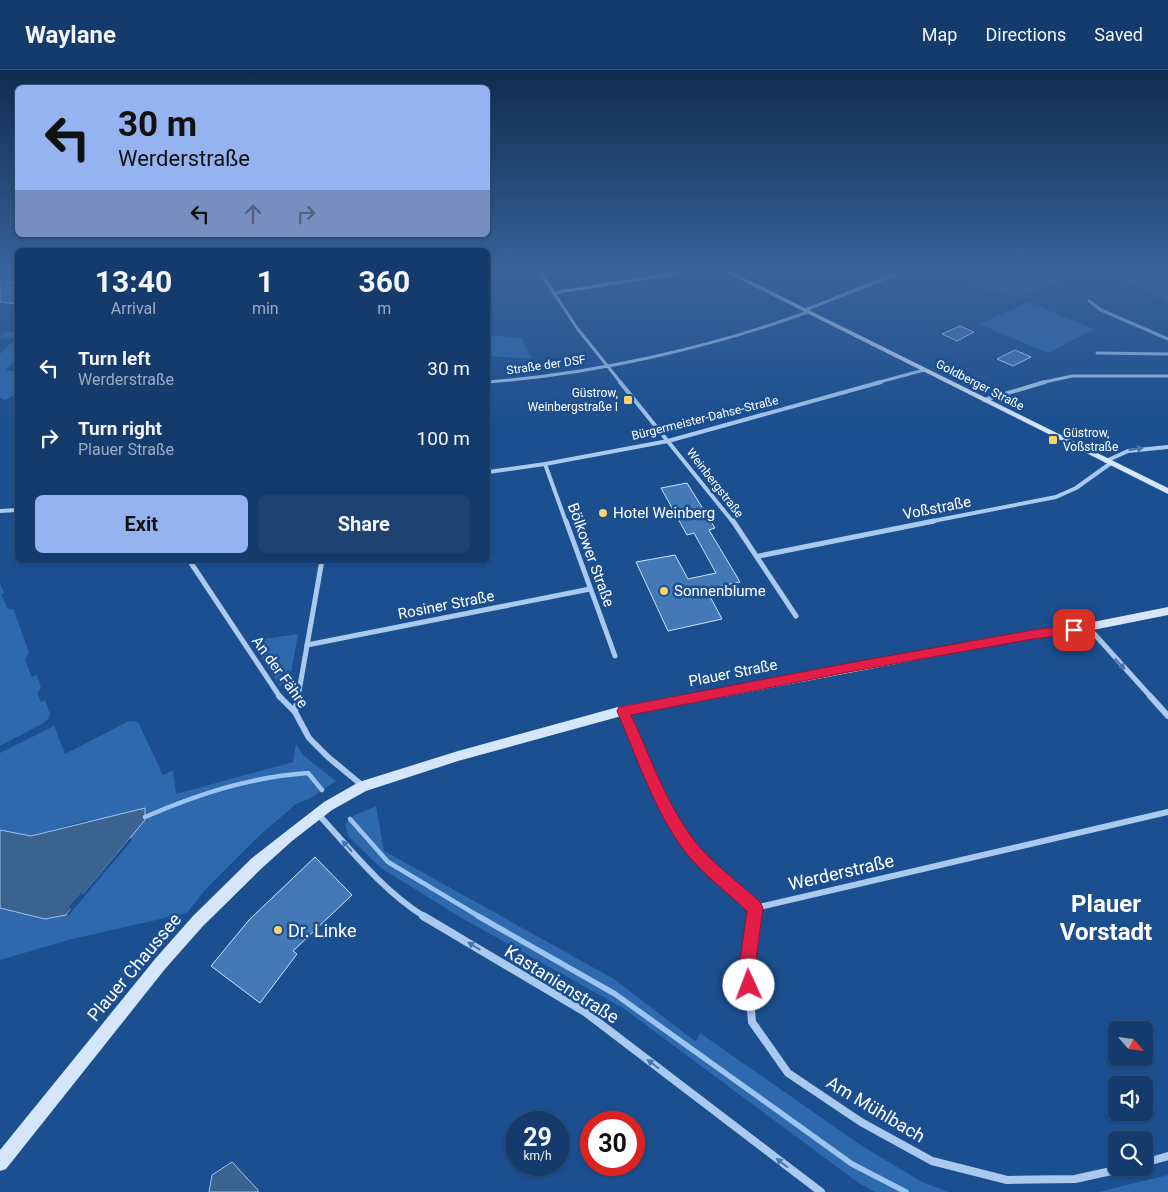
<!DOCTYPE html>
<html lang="en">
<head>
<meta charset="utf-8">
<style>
  body { margin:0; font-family:Roboto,sans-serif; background:#1d4271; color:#f1f3f6; height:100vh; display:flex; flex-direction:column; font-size:19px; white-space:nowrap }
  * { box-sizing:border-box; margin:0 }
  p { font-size:16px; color:#9dadc1 }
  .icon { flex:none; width:28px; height:28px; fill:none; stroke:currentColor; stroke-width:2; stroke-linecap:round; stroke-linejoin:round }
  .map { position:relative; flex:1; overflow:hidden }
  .drawer { position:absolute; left:15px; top:178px; width:475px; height:315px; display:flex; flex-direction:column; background:#143b6b; border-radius:8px; box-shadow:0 1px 4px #0004,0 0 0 1px #33557e }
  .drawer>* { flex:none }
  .banner { position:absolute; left:15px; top:15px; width:475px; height:152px; border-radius:8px; box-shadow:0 1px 4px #0004,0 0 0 1px #33557e; background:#95b2f1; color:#111; overflow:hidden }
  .needle { width:32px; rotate:118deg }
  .buttons { position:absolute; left:1108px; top:951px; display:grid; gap:10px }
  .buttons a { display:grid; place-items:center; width:45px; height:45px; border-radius:8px; background:#143b6b; box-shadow:0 1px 4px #0004,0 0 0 1px #33557e; font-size:25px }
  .speed { position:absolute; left:505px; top:1041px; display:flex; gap:10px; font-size:25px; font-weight:700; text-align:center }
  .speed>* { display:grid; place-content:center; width:65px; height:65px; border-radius:50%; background:#143b6b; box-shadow:0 1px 4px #0004,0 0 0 1px #33557e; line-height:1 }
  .speed small { font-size:12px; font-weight:400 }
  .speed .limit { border:8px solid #d22; background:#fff; color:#111 }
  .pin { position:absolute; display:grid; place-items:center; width:42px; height:42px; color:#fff; margin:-21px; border-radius:10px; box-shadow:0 2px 8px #0006 }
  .me { position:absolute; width:55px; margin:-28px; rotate:358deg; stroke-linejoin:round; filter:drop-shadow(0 0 4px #0008) }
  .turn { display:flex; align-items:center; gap:18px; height:105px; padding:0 20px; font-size:22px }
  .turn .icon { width:65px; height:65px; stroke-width:2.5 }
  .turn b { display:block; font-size:35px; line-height:42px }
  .lanes { display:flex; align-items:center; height:48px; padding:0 20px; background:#0003; justify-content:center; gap:25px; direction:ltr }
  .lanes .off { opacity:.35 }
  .eta { display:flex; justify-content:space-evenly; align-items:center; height:85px; text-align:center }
  .eta b { font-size:30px; font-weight:700; line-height:35px }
  .action { display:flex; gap:10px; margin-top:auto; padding:10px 20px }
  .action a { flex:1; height:58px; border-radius:8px; background:#95b2f1; color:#111; font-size:20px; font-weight:700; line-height:58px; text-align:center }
  .action a+a { background:#1d4271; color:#f1f3f6 }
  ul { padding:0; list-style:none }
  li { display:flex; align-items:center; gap:15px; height:70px; padding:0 20px }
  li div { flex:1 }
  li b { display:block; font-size:19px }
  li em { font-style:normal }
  header { display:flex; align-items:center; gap:30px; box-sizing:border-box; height:70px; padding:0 25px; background:#143b6b; border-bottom:1px solid #33557e }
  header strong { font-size:24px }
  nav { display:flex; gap:28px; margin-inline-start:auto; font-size:18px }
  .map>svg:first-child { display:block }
  .green { fill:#2e69ad }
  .water { fill:#3c6290; stroke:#9cc4f0 }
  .pier { fill:#1b4f8f }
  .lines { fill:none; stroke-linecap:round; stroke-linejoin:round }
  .stream-far1 { stroke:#9cc4f0; stroke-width:4.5 }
  .stream { stroke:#9cc4f0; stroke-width:5.5 }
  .building { fill:#4478b7; stroke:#cfe3fa }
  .minor-far4 { stroke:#a9c9ee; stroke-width:3 }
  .minor-far3 { stroke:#a9c9ee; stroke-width:4 }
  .minor-far2 { stroke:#a9c9ee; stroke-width:5 }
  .minor-far1 { stroke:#a9c9ee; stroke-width:6 }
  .minor { stroke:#a9c9ee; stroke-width:8 }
  .secondary { fill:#d6e6fa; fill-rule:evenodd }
  .oneway { fill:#4674ac }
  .route { fill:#e11d48; stroke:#92132f }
  .poi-dot { fill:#ffd166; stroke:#1b4f8f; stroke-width:2 }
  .labels { text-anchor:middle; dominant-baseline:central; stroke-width:5; stroke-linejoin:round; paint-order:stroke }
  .far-street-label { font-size:12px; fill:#fff; stroke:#1b4f8f }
  .far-poi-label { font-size:12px; fill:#fff; stroke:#1b4f8f; text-anchor:end }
  .street-label { font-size:15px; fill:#fff; stroke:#1b4f8f }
  .poi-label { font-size:15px; fill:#fff; stroke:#1b4f8f; text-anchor:start }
  .near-street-label { font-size:18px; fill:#fff; stroke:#1b4f8f }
  .near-poi-label { font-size:18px; fill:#fff; stroke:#1b4f8f; text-anchor:start }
  .near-district-label { font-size:24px; font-weight:bold; fill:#fff; stroke:#1b4f8f }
</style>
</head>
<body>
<header>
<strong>Waylane</strong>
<nav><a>Map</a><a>Directions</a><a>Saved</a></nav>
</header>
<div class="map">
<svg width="1168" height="1122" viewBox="0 0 1168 1122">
  <rect width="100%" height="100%" fill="#1b4f8f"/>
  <g class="green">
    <path d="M989,202H1086L1055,214L1052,213L1018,228L968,213L989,204Z"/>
    <path d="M1105,202H1168V232Z"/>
    <path d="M1028,232L1094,259L1048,283L979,254Z"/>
    <path d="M5,262H17V289L5,301H17L18,323L5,330L0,328V284L15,269L0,268Z"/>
    <path d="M488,265L522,268L532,289L488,286Z"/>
    <path d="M0,514L4,523L1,524L7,538L14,540L29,583L25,590L32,607L37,605L41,618L37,623L41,632L45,630L50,644L48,649L42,654L0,676Z"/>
    <path d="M298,564L290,608L280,616L255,578L258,570Z"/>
    <path d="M129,651L138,652L163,705L173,700L176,724L293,692L296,674L304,686L336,711L309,729L296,734L260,765L204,821L187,843L72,869L0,890V838L22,844L88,750L31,766L0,760V683L54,656L65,684Z"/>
    <path d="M376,736L384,781L614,909L696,972L700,963L862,1076L922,1112L949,1122H875L860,1114L623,938L465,850L381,798L348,766L345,754L355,745Z"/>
    <path d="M1168,1105V1122H1098Z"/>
  </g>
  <g class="water">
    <path d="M145,738V750L66,845L45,849L0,838V760L31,766Z"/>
    <path d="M232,1092L258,1120V1122H209L212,1105Z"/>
  </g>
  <path class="pier" d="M130,768L132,770L69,845L67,844L71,839L69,837L81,823L83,824Z"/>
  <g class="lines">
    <g class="stream-far1">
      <path d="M145,747C198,724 250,707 308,703L322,720"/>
      <path d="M350,749L388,792L480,847"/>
    </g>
    <path class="stream" d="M478,846L615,924L852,1094L906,1122"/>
  </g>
  <g class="building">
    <path d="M0,211L18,213V234L0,232Z"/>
    <path d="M960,256L974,262L957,271L942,264Z"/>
    <path d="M1015,280L1031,287L1013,296L997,289Z"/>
    <path d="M687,413L715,458L709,460L740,512L706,519L722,549L668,561L636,492L675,485L688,509L716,503L694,463L687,465L661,418Z"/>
    <path d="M315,787L352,825L293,881L297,884L260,933L211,896L249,850Z"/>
  </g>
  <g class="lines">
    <g class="minor-far4">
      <path d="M540,202L577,258L621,313"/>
      <path d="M553,223L685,202"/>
      <path d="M1089,231L1101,240L1168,269"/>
      <path d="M805,240L901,202"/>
      <path d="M1097,283L1168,284"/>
      <path d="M488,312C593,304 709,278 808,242"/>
      <path d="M876,313L924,300"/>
      <path d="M1040,313L1072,306H1168"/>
    </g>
    <g class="minor-far3">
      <path d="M620,312L733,452"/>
      <path d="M984,330L1045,312"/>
      <path d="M1106,391L1128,381L1168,377"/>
      <path d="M545,394L566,452"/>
      <path d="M488,402L545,394L668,371L881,312"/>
      <path d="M0,441L18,440"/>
      <path d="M928,452L1056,427L1076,418L1111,393"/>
    </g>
    <g class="minor-far2">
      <path d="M566,451L615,586"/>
      <path d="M733,451L796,546"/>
      <path d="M759,486L934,451"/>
      <path d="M189,490L280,627"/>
      <path d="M1088,557L1151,627"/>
      <path d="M307,575L590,519"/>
      <path d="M298,627L322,490"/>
    </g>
    <g class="minor-far1">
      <path d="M279,626L295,642L309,668L328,687L363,716"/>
      <path d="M1150,626L1168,646"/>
      <path d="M623,641C642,685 658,733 686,772C705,797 731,817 755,838"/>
      <path d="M295,642L298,626"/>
      <path d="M318,744C351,780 383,821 425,847"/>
      <path d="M755,838L1168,742"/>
      <path d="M754,847L755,838"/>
    </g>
    <g class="minor">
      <path d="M423,846L585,942L821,1122"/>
      <path d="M754,846L747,897L752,952L788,1003L861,1052L932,1091L1007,1110L1075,1109L1125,1098"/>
      <path d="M1144,1093L1168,1086"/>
    </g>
    <g class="secondary">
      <path d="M725,202H732L1168,418V424Z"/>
      <path d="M1168,537V545L1088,561L1033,568L618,647L458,691L366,721L332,740L292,771L262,798L203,856L165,899L6,1099L0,1101V1080L155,889L193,846L252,788L284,763L324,732L359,712L458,681L618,637L830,597L1033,560L1088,553Z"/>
    </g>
  </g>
  <defs><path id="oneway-solid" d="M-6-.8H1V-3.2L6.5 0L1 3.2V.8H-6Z" transform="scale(1.25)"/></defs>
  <g class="oneway">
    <use href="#oneway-solid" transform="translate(1136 379) rotate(-9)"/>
    <use href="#oneway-solid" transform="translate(1120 594) rotate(47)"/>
    <use href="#oneway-solid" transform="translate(347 776) rotate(-132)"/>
    <use href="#oneway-solid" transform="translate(474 876) rotate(-149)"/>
    <use href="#oneway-solid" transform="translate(653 994) rotate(-143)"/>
    <use href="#oneway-solid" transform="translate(782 1093) rotate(-143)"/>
  </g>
  <linearGradient id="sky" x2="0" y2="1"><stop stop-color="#0f2b4f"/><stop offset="0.56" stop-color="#39639b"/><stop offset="1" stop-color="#39639b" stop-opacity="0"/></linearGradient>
  <rect width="1168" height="359" fill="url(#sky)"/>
  <path class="route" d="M1074,555L1079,560L1074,564L1033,569L849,602L631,645C652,690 669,743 703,781C720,799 742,815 760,832L763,838L755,897L757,915L755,921L749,924L743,921L739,897L747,841C729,824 709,809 693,791C659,754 637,688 617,641L619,637L849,593L1033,560Z"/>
  <g class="poi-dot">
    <rect x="623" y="325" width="10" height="10" rx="2.5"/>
    <rect x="1048" y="365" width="10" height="10" rx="2.5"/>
    <circle cx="603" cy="443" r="5"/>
    <circle cx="664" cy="521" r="5"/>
    <circle cx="278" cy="860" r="5"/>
  </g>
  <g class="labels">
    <g class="far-street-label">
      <text transform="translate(546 295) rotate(-8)">Straße der DSF</text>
      <text transform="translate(980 315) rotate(27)">Goldberger Straße</text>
      <text transform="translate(705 348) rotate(-14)">Bürgermeister-Dahse-Straße</text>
      <text transform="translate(715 413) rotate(52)">Weinbergstraße</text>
    </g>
    <g class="far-poi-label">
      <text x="618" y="323">Güstrow,<tspan x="618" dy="14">Weinbergstraße I</tspan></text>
      <text x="1063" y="363" text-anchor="start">Güstrow,<tspan x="1063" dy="14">Voßstraße</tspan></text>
    </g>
    <g class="street-label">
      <text transform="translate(937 438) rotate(-11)">Voßstraße</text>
      <text transform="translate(591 485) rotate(70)">Bölkower Straße</text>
      <text transform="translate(446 535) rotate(-11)">Rosiner Straße</text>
      <text transform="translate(280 602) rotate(54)">An der Fähre</text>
      <text transform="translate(733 603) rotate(-11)">Plauer Straße</text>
    </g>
    <g class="poi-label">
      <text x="613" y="443">Hotel Weinberg</text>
      <text x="674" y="521">Sonnenblume</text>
    </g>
    <g class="near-street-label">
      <text transform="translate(841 802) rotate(-13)">Werderstraße</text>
      <text transform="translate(134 897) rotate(-50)">Plauer Chaussee</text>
      <text transform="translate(562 914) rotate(32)">Kastanienstraße</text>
      <text transform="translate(876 1039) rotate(31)">Am Mühlbach</text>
    </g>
    <g class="near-poi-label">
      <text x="288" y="860">Dr. Linke</text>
    </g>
    <g class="near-district-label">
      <text x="1106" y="834">Plauer<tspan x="1106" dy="28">Vorstadt</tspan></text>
    </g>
  </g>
</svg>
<div class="buttons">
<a><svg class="needle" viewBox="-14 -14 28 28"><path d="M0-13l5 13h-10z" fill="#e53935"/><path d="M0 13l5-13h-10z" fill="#9dadc1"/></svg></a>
<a><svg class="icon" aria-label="sound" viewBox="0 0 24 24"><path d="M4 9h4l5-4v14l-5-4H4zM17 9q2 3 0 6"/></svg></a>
<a><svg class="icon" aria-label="search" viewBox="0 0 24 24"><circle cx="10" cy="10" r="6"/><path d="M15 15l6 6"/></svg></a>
</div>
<div class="speed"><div>29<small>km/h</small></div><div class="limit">30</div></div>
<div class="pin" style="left:1074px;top:560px;background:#d93025"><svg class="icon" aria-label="arrive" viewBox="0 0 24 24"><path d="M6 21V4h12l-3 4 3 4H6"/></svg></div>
<svg class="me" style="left:749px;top:915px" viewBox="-20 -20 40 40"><circle r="19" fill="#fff"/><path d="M0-13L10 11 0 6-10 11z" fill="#e11d48"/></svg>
<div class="banner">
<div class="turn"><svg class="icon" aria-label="left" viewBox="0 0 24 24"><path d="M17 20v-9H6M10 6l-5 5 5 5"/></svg><div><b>30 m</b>Werderstraße</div></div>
<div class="lanes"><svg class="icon" aria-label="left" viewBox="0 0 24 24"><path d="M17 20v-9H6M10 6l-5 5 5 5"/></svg><svg class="icon off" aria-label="ahead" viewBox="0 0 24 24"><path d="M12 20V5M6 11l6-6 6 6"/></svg><svg class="icon off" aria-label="right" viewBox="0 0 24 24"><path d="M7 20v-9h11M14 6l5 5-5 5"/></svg></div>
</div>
<section class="drawer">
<div class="eta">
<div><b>13:40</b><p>Arrival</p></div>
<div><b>1</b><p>min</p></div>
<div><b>360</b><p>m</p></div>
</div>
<ul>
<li><svg class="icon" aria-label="left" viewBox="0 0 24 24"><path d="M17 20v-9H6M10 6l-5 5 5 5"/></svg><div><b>Turn left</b><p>Werderstraße</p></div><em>30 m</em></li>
<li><svg class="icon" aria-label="right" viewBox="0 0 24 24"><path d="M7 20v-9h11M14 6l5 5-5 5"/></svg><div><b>Turn right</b><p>Plauer Straße</p></div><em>100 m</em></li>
</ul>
<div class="action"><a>Exit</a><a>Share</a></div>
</section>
</div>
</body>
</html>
